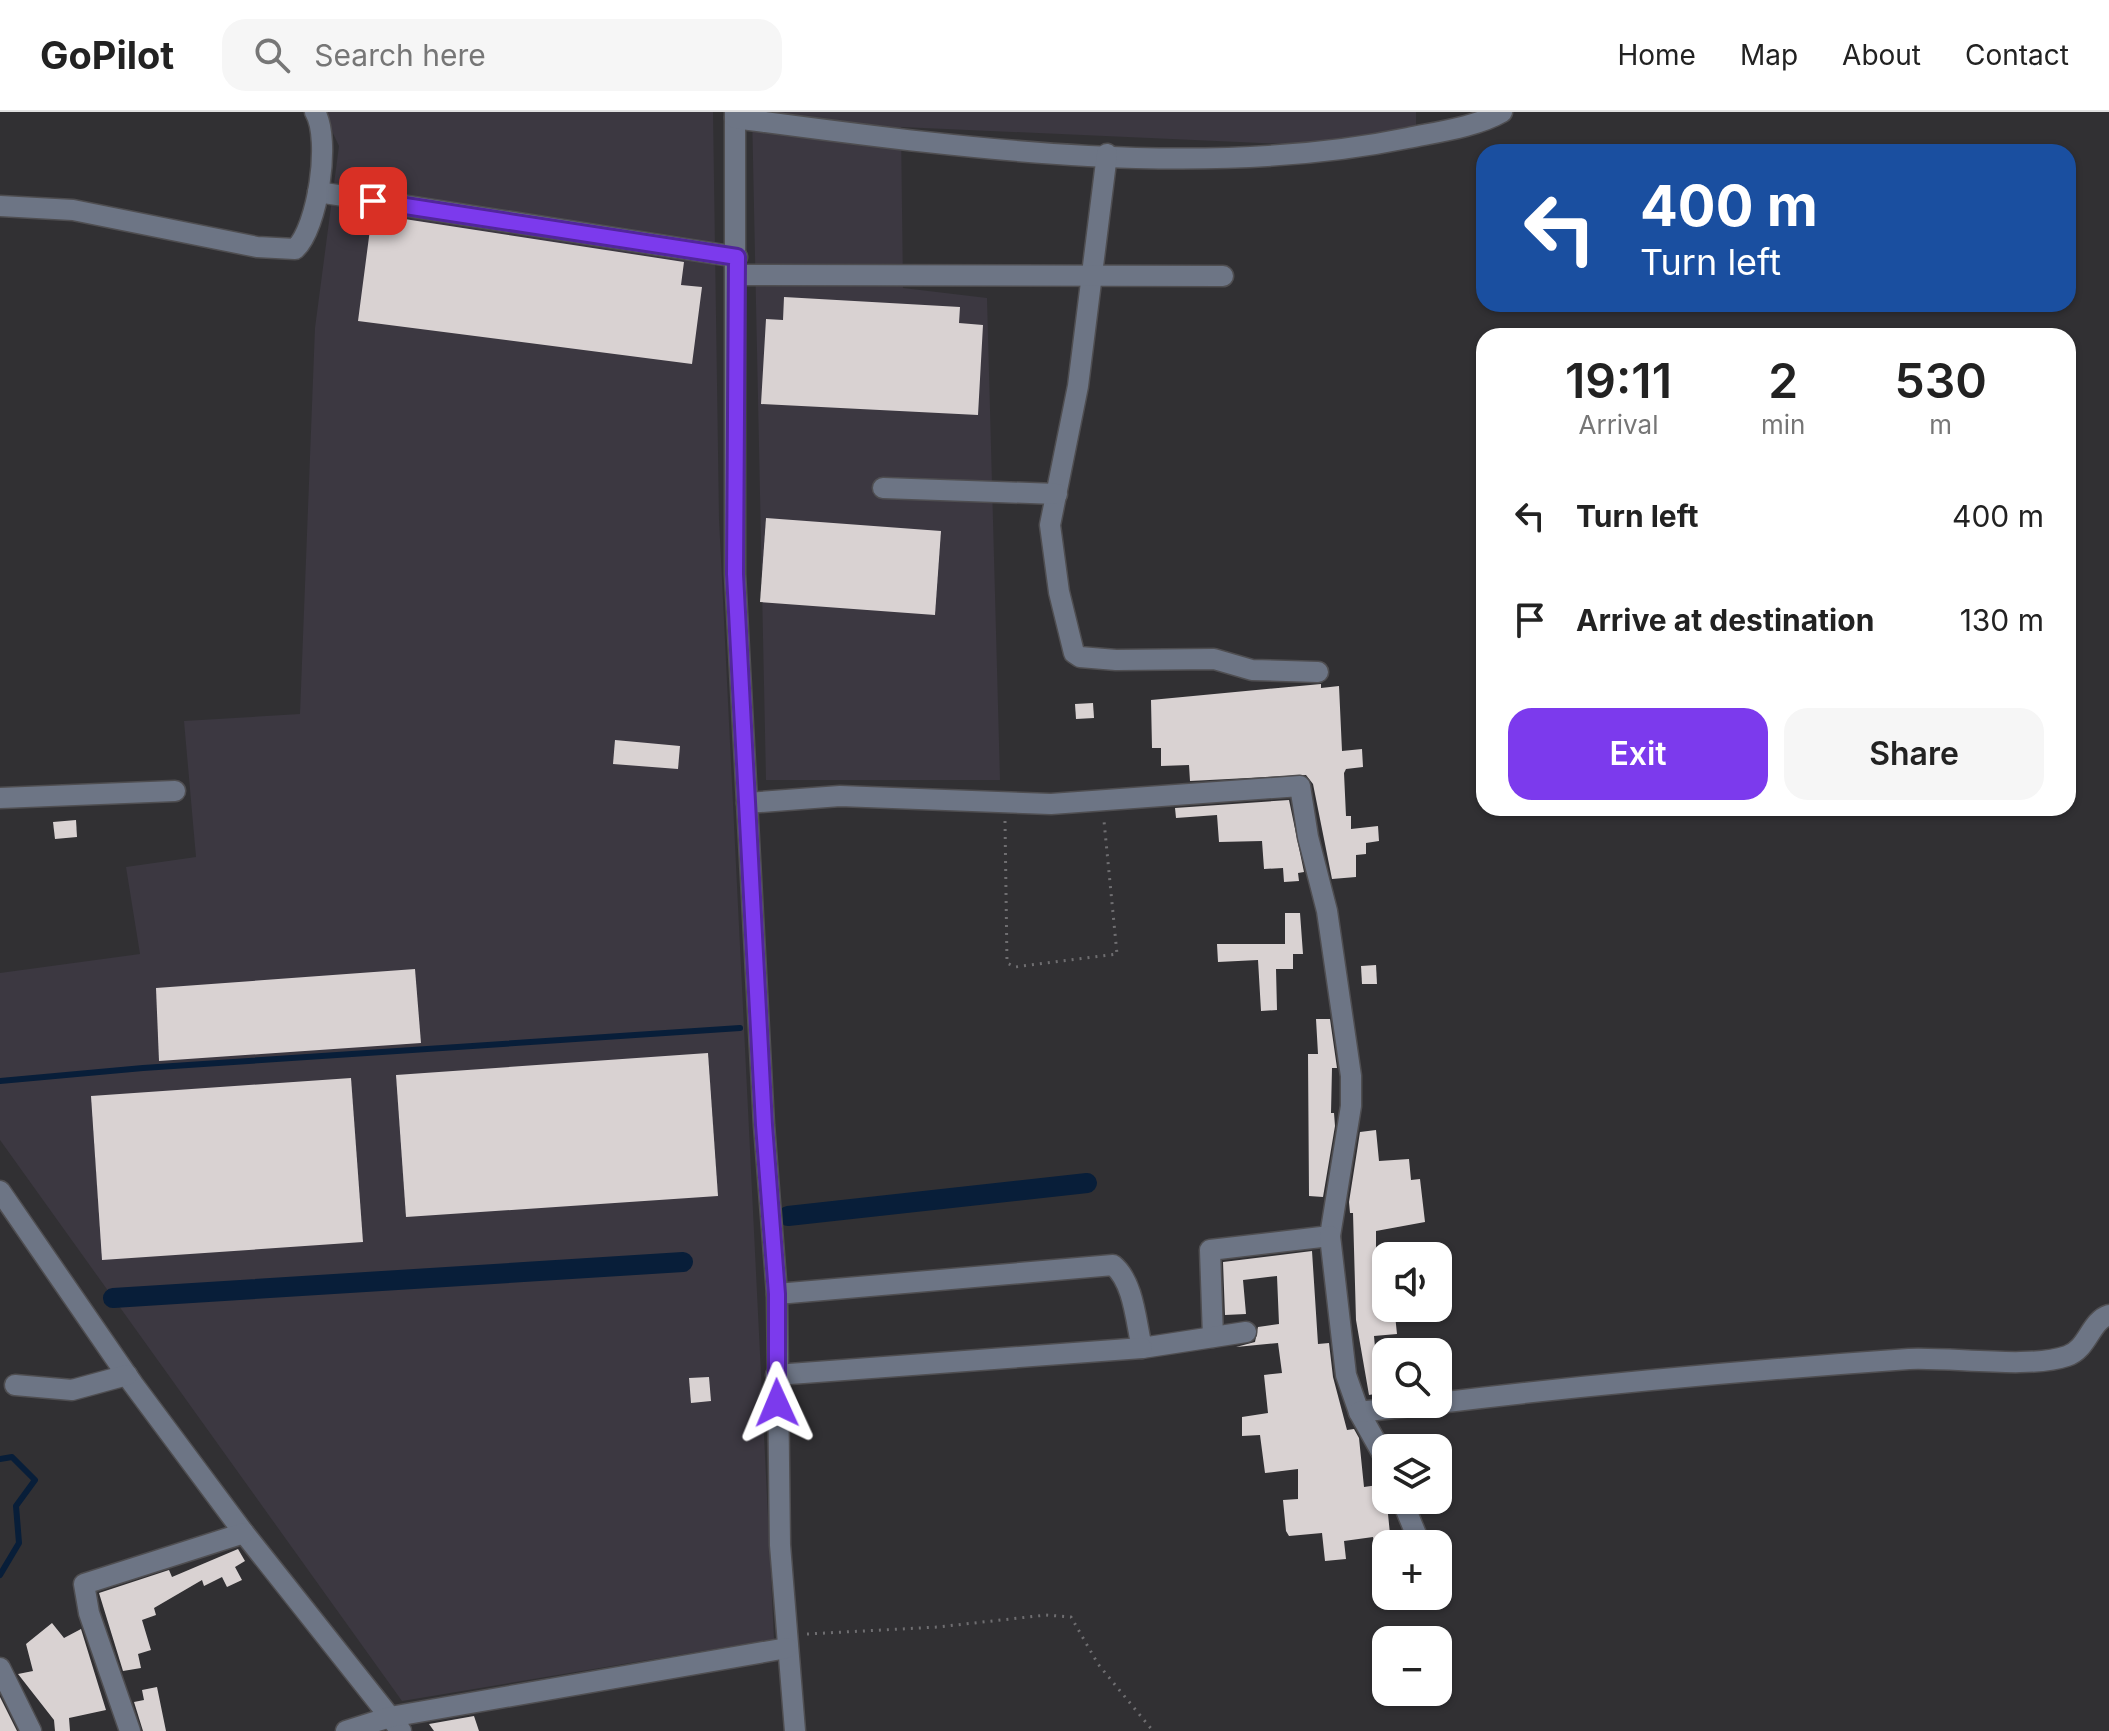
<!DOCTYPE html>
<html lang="en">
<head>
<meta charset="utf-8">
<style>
  body { margin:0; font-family:Inter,sans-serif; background:#f6f6f6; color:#222; height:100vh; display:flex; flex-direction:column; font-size:30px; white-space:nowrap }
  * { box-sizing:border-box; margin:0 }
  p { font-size:26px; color:#767676 }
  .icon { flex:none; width:44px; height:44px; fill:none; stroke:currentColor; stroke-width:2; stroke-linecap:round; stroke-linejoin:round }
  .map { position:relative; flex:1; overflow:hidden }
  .panel { position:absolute; left:1476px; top:216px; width:600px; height:488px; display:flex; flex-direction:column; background:#fff; border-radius:24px; box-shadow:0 2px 6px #0004 }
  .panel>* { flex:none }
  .banner { position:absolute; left:1476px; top:32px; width:600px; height:168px; border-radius:24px; box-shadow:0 2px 6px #0004; background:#1a4fa0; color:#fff; overflow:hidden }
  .tools { position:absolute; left:1372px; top:1130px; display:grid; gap:16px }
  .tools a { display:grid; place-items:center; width:80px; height:80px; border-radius:16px; background:#fff; box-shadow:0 2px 6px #0004; font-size:40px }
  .pin { position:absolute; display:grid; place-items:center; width:68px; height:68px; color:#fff; margin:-34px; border-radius:16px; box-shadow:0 4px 12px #0006 }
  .me { position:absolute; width:88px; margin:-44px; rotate:359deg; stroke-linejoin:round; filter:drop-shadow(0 0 6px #0008) }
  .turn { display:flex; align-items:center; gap:28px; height:168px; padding:0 32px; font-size:36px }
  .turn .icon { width:104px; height:104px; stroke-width:2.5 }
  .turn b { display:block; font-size:56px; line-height:68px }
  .eta { display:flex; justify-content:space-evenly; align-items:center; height:136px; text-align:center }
  .eta b { font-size:48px; font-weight:600; line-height:56px }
  .button { display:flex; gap:16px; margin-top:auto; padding:16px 32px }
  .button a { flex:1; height:92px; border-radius:24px; background:#7c3aed; color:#fff; font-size:32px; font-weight:600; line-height:92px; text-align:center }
  .button a+a { background:#f6f6f6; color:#222 }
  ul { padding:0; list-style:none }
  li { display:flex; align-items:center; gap:24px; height:104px; padding:0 32px }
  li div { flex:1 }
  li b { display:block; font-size:30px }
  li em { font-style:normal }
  header { display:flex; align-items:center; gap:48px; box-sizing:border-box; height:112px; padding:0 40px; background:#fff; border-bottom:2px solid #e0e0e0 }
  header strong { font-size:38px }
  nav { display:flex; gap:44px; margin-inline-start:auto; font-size:28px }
  .search { width:560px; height:72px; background:#f6f6f6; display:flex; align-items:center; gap:20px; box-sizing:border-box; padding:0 28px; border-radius:24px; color:#767676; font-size:30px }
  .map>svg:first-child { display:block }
  .built { fill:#3c3841 }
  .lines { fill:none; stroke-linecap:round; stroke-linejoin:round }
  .stream { stroke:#081e39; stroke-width:6 }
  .canal { stroke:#081e39; stroke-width:20 }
  .building { fill:#d9d2d2 }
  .minor-casing { stroke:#4f4e51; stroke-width:23 }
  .path { stroke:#6f6e71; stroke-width:3; stroke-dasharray:2 6; stroke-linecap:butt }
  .minor { stroke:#6d7585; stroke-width:20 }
  .route-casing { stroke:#51269a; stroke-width:20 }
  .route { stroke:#7c3aed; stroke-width:14 }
</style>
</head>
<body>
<header>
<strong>GoPilot</strong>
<div class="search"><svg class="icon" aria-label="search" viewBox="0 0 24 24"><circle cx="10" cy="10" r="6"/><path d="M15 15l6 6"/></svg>Search here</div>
<nav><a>Home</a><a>Map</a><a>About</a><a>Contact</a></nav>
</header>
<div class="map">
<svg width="2109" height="1619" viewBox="0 0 2109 1619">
  <rect width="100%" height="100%" fill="#313033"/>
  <g class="built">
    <path d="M323,0H713L719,407L774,1527L402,1589L0,1028V861L140,842L126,755L196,745L184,609L300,602L315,216L339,34Z"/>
    <path d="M752,0H1416V22L1285,32L901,15L903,176L987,186L1000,668H766Z"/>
  </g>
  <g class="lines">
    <g class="stream">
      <path d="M0,969L143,956L740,916"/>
      <path d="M0,1347L12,1345L35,1368L16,1394L19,1431L0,1463"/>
    </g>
    <g class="canal">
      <path d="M788,1104L1087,1071"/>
      <path d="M113,1186L683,1150"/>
    </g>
  </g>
  <g class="building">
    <path d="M372,102L684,150L681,173L702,175L692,252L358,209Z"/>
    <path d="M784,185L960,195L959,211L983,213L978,303L761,292L766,207L783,208Z"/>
    <path d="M766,406L941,419L935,503L760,490Z"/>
    <path d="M1321,572V576L1339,574L1342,639L1362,637L1363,655L1346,657L1344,661L1346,704H1351V717L1378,714L1379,729L1366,731V742L1356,743V765L1332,767L1313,672L1306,663L1190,669L1189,653L1161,654V636H1152L1151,588Z"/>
    <path d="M1093,591L1094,606L1076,607L1075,592Z"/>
    <path d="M615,628L680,634L678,657L613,652Z"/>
    <path d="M1289,688L1304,760L1298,761L1299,769L1284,770L1283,756L1264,757L1262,729L1219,730L1217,703L1176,706L1175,696Z"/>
    <path d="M76,708L77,725L55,727L53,710Z"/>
    <path d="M1285,801H1300L1303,842H1293V857H1276L1277,898L1261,899L1258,848L1218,850L1217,832H1285Z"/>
    <path d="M1376,853L1377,872H1362L1361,854Z"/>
    <path d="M415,857L421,931L159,949L156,876Z"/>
    <path d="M1316,907H1330L1337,956H1332L1331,1001H1334L1335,1014L1323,1085L1309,1084L1308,942H1318Z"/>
    <path d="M708,941L718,1084L406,1105L396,963Z"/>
    <path d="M351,966L363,1130L102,1148L91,984Z"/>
    <path d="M1376,1018L1379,1049L1409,1047L1411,1068L1420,1067L1425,1110L1376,1119V1145H1373L1380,1204L1395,1203L1397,1222L1374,1224L1377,1258L1386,1256V1280L1369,1283L1356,1208L1353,1101H1350L1349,1090L1360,1020Z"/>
    <path d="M1312,1139L1318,1232L1329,1231L1333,1265L1347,1318L1354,1317L1359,1326L1364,1375L1385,1372L1391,1432H1374L1373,1425L1344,1429L1346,1447L1325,1449L1322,1421L1289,1424L1286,1419L1283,1388L1298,1387V1357L1265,1361L1260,1323L1242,1324V1305L1268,1301L1264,1263L1282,1261L1278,1231L1236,1235L1255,1230L1258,1215L1279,1212L1277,1164L1243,1168L1246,1202L1225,1203L1223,1150Z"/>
    <path d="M709,1265L711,1289L691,1291L689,1266Z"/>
    <path d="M238,1437L245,1449L235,1455L242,1468L227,1475L222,1465L204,1474L202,1468L154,1496L156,1503L142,1508L151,1538L138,1542L141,1556L123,1559L99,1481L169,1458L172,1465Z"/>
    <path d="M52,1511L64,1526L81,1517L106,1598L69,1606L70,1619H55L54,1608L18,1562L33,1559L26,1532Z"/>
    <path d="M157,1575L166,1619H143L134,1590L144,1588L142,1578Z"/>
    <path d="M0,1585L17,1619H0Z"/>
    <path d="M474,1604L479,1619H434L429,1612Z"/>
  </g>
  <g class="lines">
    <g class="minor-casing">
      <g id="minor">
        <path d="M735,0V462L764,1013L777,1182L780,1433L795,1619"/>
        <path d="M735,6C949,34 1195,70 1408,26C1437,20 1476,15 1502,0"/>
        <path d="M1107,42L1078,274L1050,413L1059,480L1074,541L1080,545L1116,548L1214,547L1252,558L1318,560"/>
        <path d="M318,80L737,145"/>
        <path d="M0,94L73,98L257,135L295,137C318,116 331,27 315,0"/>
        <path d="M737,163L1223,164"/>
        <path d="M883,376L1057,382"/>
        <path d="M0,686L175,679"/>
        <path d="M747,691L840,684L1051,692L1300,674L1308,725L1327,799L1351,964V994L1330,1124L1210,1138L1213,1225"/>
        <path d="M0,1079L133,1272L244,1421L401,1619"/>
        <path d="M1330,1124L1346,1263L1359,1300L1386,1348"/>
        <path d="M777,1182L1113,1153C1134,1170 1136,1211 1142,1236L1246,1220"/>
        <path d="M776,1263L1142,1236"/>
        <path d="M15,1273L72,1278L127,1263"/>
        <path d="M1438,1291C1594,1272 1752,1258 1909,1247C1952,1245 2030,1257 2067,1244C2088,1237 2090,1209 2109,1203"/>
        <path d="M1359,1300L1428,1292"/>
        <path d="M1402,1388L1420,1432"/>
        <path d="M0,1556L31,1619"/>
        <path d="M130,1619L89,1501L84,1472L244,1421"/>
        <path d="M346,1619L390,1605L787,1536"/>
      </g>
    </g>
    <g class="path">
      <path d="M1005,709L1007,851L1015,855L1117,842L1104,709"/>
      <path d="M807,1522L938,1515L1046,1503L1071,1505L1098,1552L1153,1619"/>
    </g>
    <use href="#minor" class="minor"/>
  </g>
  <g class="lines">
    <g class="route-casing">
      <path id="route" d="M373,89L737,145L735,462L764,1013L777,1182V1291"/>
    </g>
    <use href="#route" class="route"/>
  </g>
</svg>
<div class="tools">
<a><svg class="icon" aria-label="sound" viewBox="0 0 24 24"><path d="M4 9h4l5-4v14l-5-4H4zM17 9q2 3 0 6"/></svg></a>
<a><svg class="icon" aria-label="search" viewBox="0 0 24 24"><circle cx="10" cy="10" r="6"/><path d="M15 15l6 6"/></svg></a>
<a><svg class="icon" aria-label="layers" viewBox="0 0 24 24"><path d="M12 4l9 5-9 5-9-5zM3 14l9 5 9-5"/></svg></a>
<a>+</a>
<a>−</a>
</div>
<div class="pin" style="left:373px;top:89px;background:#d93025"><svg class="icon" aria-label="arrive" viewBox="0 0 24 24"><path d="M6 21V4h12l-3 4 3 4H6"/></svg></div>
<svg class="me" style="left:777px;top:1291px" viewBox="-20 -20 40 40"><path d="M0-17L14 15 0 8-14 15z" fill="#7c3aed" stroke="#fff" stroke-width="4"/></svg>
<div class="banner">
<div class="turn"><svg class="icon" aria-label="left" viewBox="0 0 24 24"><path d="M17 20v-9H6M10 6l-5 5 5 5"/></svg><div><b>400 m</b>Turn left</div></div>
</div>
<section class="panel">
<div class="eta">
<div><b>19:11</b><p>Arrival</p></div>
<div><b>2</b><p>min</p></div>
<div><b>530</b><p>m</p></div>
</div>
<ul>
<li><svg class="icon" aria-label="left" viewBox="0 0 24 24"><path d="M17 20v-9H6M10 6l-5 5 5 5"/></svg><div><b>Turn left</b></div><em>400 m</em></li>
<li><svg class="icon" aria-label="arrive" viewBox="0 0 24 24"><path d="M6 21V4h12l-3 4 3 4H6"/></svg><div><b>Arrive at destination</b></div><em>130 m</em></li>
</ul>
<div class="button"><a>Exit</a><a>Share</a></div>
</section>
</div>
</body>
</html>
